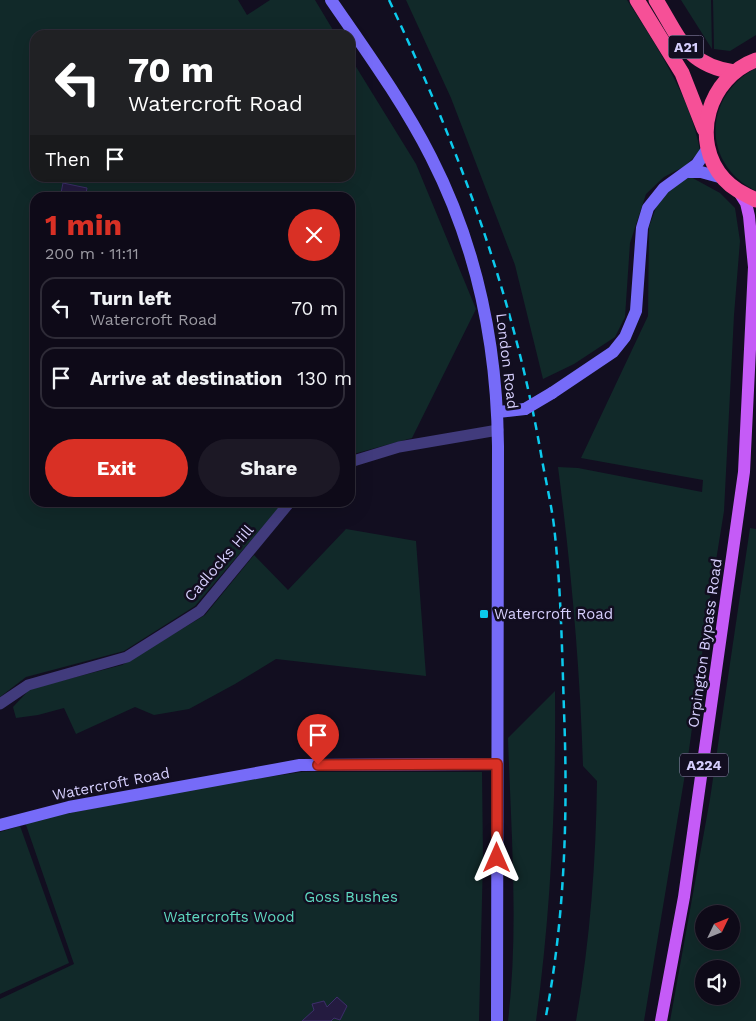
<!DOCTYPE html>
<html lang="en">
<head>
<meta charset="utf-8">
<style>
  body { margin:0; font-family:"Work Sans",sans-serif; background:#1c1825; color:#f1f3f6; height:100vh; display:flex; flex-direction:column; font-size:19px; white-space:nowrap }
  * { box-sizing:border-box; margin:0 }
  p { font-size:16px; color:#9b9aa2 }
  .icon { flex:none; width:28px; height:28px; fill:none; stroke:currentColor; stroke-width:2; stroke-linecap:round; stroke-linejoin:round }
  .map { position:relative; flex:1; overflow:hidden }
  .panel { position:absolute; left:30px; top:192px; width:325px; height:315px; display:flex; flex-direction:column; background:#0e0a18; border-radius:15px; box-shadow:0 5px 20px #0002,0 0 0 1px #2e2b37 }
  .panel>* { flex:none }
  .guide { position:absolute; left:30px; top:30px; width:325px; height:152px; border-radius:15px; box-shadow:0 5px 20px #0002,0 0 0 1px #2e2b37; background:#202124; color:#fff; overflow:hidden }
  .needle { width:32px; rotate:47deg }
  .buttons { position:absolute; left:695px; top:905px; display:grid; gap:10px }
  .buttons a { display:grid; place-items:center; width:45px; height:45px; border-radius:50%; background:#0e0a18; box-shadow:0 5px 20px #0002,0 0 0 1px #2e2b37; font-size:25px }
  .pin { position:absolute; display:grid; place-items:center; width:42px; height:42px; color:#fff; margin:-51px -21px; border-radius:50% 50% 50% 0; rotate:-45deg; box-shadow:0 0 5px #0007 }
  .pin .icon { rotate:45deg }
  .me { position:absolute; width:55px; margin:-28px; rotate:0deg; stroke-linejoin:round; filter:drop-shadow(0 0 4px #0008) }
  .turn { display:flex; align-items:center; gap:18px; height:105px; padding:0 15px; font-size:22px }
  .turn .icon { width:65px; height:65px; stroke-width:2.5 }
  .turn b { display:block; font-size:35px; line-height:42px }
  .then { display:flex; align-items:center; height:48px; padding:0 15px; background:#0003; gap:10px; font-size:19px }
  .round { display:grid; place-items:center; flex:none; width:52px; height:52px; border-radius:26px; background:#1c1825 }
  .head { display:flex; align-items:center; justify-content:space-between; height:85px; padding:0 15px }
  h1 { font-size:30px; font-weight:700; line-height:38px; color:#d93025 }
  .button { display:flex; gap:10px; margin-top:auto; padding:10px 15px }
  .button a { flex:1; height:58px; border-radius:30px; background:#d93025; color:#fff; font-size:20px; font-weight:700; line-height:58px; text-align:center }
  .button a+a { background:#1c1825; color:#f1f3f6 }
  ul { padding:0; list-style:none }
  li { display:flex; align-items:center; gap:15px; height:62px; margin:0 10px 8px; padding:0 5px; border:2px solid #2e2b37; border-radius:15px }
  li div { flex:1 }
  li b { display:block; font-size:19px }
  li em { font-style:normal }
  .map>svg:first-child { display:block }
  .green { fill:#112929; fill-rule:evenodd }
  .building { fill:#241b40; stroke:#3d2e6a }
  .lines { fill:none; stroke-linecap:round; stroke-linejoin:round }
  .street { stroke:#413b7c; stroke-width:11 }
  .secondary { stroke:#766bf8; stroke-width:12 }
  .primary { stroke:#c55bf7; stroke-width:12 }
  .highway { stroke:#f65097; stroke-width:15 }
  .rail { stroke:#0ccaec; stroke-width:2.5; stroke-dasharray:8 6; stroke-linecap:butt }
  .secondary-bridge { stroke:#766bf8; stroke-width:12 }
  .route-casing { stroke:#8d1f18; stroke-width:12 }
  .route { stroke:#d93025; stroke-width:9 }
  .poi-dot { fill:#0ccaec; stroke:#120e20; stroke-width:2 }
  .labels { text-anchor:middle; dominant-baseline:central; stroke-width:5; stroke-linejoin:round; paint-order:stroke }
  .shield { fill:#120e20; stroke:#9b95bb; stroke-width:1 }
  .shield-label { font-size:14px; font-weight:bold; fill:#d6cffd }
  .street-label { font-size:15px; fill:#d6cffd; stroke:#120e20 }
  .poi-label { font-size:15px; fill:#d6cffd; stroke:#120e20; text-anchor:start }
  .park-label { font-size:15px; fill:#5fd9c1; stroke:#120e20 }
</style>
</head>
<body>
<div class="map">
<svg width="756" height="1021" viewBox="0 0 756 1021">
  <rect width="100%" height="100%" fill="#120e20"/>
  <g class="green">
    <path d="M0,0H238L247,15L270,0H315L336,35H35V178H350V57L416,164L476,309L412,438L350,455V198H35V502L283,503L195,606L124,651L26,677L0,697Z"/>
    <path d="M406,0H627C656,45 691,98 700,151L685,166L664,177L646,194L630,243L625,317L615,337L574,364L543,379L515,265L451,98Z"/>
    <path d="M681,0H711L712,49Z"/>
    <path d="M713,0H756V35L730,51L714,49Z"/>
    <path d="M756,68V191C701,164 703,96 756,68Z"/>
    <path d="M689,176L720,193L735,208L740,241L734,315L724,511L708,610L689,750L644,1021H576C590,941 596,862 597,781L583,766C580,666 571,567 558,467L578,468L702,492L703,480L581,458L648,316L649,227L658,202L671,188Z"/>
    <path d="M750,528L756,529V1021H670L710,799ZM704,914H731V941H704ZM704,969H731V996H704Z"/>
    <path d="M346,529L416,541L426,676L276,659L235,684L189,709L154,715L135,707L76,734L64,708L38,715L16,718L13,707L30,689L122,665L205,615L254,555L288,590Z"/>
    <path d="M555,691C556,801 551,911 536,1021H508C519,927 511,832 508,738Z"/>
    <path d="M302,772H482L483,858L479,1021H0V999L74,964L25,822L200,787Z"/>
    <path d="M20,826L69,963L0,994V832Z"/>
  </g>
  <g class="building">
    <path d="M63,183L87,188L85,198H60Z"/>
    <path d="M337,997L347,1006L340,1020L334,1018L331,1021H302L314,1010L312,1004L324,1001L327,1007Z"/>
  </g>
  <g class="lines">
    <g class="street">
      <path d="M350,462L399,447L498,430"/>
      <path d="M0,704L28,685L127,657L200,611L290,502"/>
    </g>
    <g class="secondary">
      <path d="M331,0C366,51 403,102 431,157C477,247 497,345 498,446L497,1021"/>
      <path d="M689,172H701L723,178"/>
      <path d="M552,393L613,352L625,337L636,311L642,228L648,208L664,188L697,164L708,148"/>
      <path d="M498,412L525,409"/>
      <path d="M0,825L69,807L300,765L497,764"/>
    </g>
    <path class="primary" d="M661,1021L684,897L744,472L754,267L749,216L746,203L739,192"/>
    <g class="highway">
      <path d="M637,0L682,73L704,129"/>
      <path d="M656,0C679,37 686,65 734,72"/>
      <path d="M756,60C709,77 689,140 724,179C733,189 744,194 756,200"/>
    </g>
    <path class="rail" d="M389,0C458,146 513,294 541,454C545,478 551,502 554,526C561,588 562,649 564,711C568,813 565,920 545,1021"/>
    <path class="secondary-bridge" d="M525,409L552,393"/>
  </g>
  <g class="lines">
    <g class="route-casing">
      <path id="route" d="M318,765L497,764V858"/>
    </g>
    <use href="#route" class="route"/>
  </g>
  <rect class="poi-dot" x="479" y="609" width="10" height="10" rx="2.5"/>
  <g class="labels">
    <g class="shield">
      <rect x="668.5" y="35.5" width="35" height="23" rx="4"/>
      <rect x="680" y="753.5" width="48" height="23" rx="4"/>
    </g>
    <g class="shield-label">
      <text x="686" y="47">A21</text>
      <text x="704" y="765">A224</text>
    </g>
    <g class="street-label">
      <text transform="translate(507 361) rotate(83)">London Road</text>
      <text transform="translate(219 563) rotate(-49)">Cadlocks Hill</text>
      <text transform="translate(705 643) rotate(-82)">Orpington Bypass Road</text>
      <text transform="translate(111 784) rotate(-11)">Watercroft Road</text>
    </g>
    <g class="poi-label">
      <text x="494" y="614">Watercroft Road</text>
    </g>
    <g class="park-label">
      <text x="351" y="897">Goss Bushes</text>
      <text x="229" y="917">Watercrofts Wood</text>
    </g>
  </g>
</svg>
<div class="buttons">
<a><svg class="needle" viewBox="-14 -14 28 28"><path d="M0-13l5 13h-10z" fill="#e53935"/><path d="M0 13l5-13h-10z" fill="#9b9aa2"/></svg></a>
<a><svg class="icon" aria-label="sound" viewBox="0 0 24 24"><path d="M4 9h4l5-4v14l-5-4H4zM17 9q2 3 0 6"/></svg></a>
</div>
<div class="pin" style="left:318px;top:765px;background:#d93025"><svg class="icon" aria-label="arrive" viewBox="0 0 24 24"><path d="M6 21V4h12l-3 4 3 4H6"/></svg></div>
<svg class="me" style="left:497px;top:858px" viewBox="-20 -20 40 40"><path d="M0-17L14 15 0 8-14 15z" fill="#d93025" stroke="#fff" stroke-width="4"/></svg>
<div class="guide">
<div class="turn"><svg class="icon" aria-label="left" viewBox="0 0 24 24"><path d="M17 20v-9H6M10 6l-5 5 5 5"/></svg><div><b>70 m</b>Watercroft Road</div></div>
<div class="then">Then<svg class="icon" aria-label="arrive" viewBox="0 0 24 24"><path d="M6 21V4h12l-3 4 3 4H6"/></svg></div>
</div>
<section class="panel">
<div class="head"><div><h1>1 min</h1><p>200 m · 11:11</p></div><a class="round" style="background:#d93025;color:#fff"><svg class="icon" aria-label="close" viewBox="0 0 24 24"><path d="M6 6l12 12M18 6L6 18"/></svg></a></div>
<ul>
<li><svg class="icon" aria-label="left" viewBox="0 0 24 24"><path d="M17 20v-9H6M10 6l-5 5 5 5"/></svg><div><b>Turn left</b><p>Watercroft Road</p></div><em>70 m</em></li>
<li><svg class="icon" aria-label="arrive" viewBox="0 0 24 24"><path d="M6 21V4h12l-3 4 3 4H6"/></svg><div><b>Arrive at destination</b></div><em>130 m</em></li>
</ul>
<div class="button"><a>Exit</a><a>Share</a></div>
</section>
</div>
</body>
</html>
